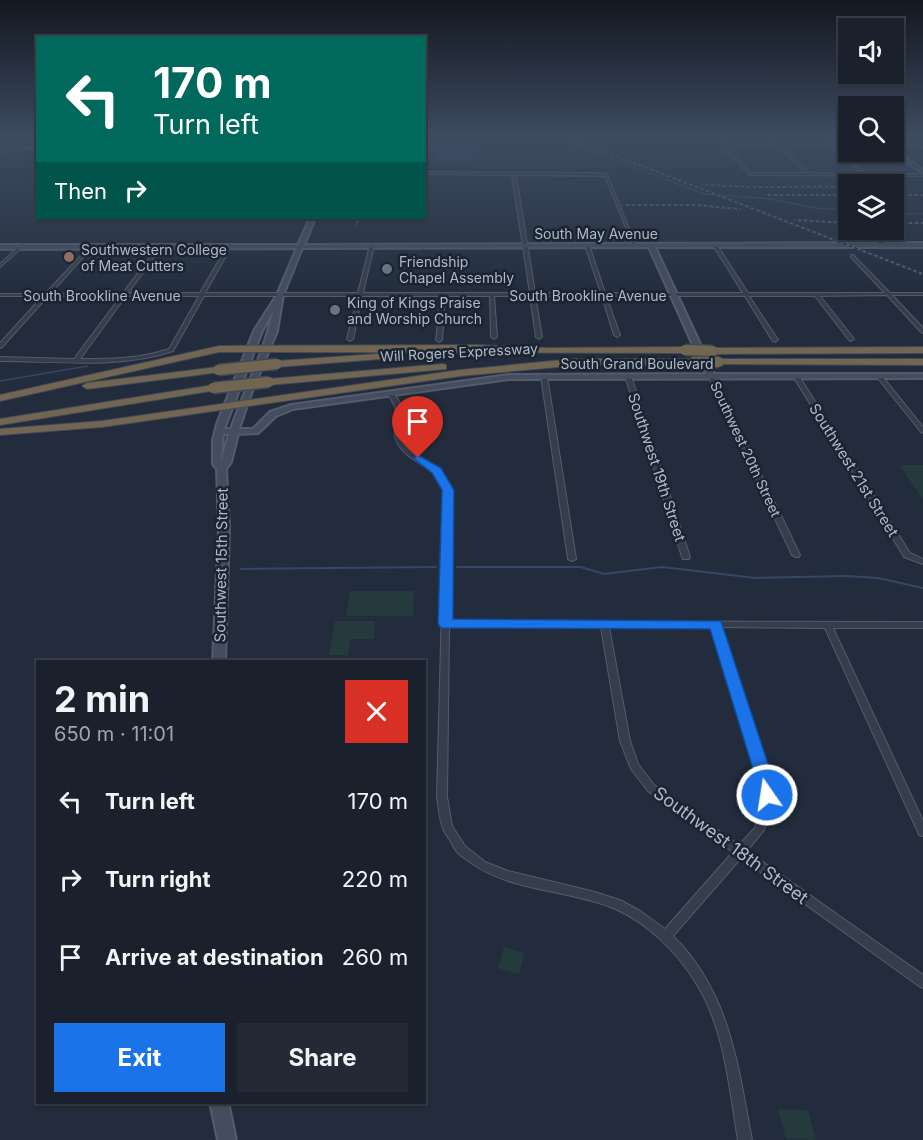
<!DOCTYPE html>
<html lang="en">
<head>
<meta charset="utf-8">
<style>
  body { margin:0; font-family:Inter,sans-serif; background:#232935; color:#f1f3f6; height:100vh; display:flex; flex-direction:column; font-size:22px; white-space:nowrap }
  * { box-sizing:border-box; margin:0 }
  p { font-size:20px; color:#9fa3aa }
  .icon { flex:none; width:33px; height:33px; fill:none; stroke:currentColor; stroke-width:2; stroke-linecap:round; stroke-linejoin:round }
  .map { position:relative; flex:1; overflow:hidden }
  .sheet { position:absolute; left:36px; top:660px; width:390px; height:444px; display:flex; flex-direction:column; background:#1a212d; border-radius:0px; box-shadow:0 2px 4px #0004,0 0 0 2px #383e49 }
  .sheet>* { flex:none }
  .hud { position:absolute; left:36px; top:36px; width:390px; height:183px; border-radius:0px; box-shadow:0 2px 4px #0004,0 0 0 2px #383e49; background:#00695c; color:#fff; overflow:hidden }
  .buttons { position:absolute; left:838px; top:18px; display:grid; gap:12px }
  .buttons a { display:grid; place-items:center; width:66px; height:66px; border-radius:0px; background:#1a212d; box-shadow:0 2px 4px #0004,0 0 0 2px #383e49; font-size:30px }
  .pin { position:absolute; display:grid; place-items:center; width:51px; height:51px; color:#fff; margin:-62px -26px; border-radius:50% 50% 50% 0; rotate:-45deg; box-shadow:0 0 6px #0007 }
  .pin .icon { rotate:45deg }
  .me { position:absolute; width:66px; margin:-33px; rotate:347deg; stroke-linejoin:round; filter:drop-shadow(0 0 4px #0008) }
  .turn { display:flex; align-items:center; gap:21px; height:126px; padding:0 18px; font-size:27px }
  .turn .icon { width:78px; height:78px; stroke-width:2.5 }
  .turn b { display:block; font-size:42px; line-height:51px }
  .then { display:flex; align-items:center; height:57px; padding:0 18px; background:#0003; gap:12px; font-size:22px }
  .round { display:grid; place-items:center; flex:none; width:63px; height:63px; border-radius:0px; background:#232935 }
  .overview { display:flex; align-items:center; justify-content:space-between; height:102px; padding:0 18px }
  h1 { font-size:36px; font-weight:700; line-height:45px }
  .cta { display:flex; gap:12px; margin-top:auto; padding:12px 18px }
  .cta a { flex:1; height:69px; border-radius:0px; background:#1a73e8; color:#fff; font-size:24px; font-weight:700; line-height:69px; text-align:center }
  .cta a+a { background:#232935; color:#f1f3f6 }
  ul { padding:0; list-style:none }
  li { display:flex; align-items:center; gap:18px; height:78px; padding:0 18px }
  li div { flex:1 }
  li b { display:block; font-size:22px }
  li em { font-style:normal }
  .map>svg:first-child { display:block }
  .green { fill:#243a3d }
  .water { fill:#354764 }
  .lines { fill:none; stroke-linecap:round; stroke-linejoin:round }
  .stream-far1 { stroke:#354764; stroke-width:1.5 }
  .stream { stroke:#354764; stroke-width:2 }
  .street-casing { stroke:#545c6a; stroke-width:2 }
  .secondary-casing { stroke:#545c6a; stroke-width:4 }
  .highway-casing { stroke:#414957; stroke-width:2 }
  .street { fill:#363e4c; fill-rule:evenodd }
  .secondary { fill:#444d5f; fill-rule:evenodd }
  .highway { fill:#726652; fill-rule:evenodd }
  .rail-casing { stroke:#576273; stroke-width:2 }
  .rail { stroke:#1b2431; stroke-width:1.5; stroke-dasharray:3; stroke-linecap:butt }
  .highway-bridge-casing { stroke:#414957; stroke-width:13; stroke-linecap:butt }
  .highway-bridge { stroke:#726652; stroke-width:10 }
  .route { fill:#1a73e8; stroke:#114b97; stroke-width:1.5 }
  .education-dot { fill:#8d6e63; stroke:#1b2431; stroke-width:2 }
  .worship-dot { fill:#6b7280; stroke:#1b2431; stroke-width:2 }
  .labels { text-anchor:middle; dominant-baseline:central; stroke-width:5; stroke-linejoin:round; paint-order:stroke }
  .far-street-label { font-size:14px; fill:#b1b9c8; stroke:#1b2431 }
  .far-poi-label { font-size:14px; fill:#b1b9c8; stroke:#1b2431; text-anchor:start }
  .street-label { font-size:15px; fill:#b1b9c8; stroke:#1b2431 }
  .near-street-label { font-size:18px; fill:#b1b9c8; stroke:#1b2431 }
</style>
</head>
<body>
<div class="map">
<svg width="923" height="1140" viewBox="0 0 923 1140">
  <rect width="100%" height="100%" fill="#222c3c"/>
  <g class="green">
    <path d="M899,465H923V500Z"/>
    <path d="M350,591H414L413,616H346Z"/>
    <path d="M335,621H375L374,639H351L348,655H329Z"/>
    <path d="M504,947L524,953L519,974L498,968Z"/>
    <path d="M778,1109L808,1110L816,1140L786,1139Z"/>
  </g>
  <rect class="water" x="436" y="149" width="37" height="12"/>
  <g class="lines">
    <g class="stream-far1">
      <path d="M557,138L704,194L770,199L816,208L849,210"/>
      <path d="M894,213L923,214"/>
      <path d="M0,381L88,366"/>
    </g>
    <g class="stream">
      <path d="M457,567H581L604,574L662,567L756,578L847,576L878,578L923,588"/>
      <path d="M241,569L436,567"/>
    </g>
    <g class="street-casing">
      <g id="street">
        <path d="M716,138H719L726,146H777L769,138H772L781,146H829L819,138H823L833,146H849V148H835L866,174H923V176L750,175L723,148ZM728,148H779L806,173H751ZM783,148H831L862,174L810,173Z"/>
        <path d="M38,146V148L0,152V150Z"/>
        <rect x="894" y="146" width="29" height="2"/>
        <path d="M424,172L601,173L607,174L636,246L633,245L605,176L516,175L535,293H601L585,245L587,244L589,245L605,293H743L713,245L715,244L717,245L748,293H885L851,257V255H853L890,293H923V295H892L923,328V333L921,332L887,295L820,296L854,339L851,341L849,340L815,296H749L778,340L775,342L772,340L745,296H606L620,335L617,337L614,335L602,296H535L542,337L539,339L536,337L530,296H494L497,337L494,339L491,337L490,296H445L442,340L439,342L436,340L441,296H362L353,339L350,341L347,339L358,296H204L173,351C121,369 55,361 0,361V357L74,359L121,296H48L2,347L0,348V343L43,296H0V294H45L92,244L94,245L93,246L50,294L123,293L160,244H161L163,245L128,293H200L228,245L230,244L232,245L205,293H358L370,245L372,244L374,245L363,293H530L512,175L424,174ZM126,296H199L169,349C140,359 110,359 80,359Z"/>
        <path d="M864,230H868L884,244V246H882Z"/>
        <path d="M22,244L25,245L0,267V264Z"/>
        <path d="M544,374L547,376L576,559L572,561L568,559L541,376Z"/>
        <path d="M628,374L631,376L690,557L689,559H683L682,557L625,376Z"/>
        <path d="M711,374L714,376L800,555L799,557H796L792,555L708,376Z"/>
        <path d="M796,374L799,376L910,553L923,559V564L904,557L903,555L793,376Z"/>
        <path d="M879,374L881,375L923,427V433L921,432L877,377V375Z"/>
        <path d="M391,392C411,408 395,424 402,441C408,454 424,459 435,467C443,473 447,481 451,490L449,621L923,622V628H833L923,821V836L919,835L918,832L825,628L721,627L771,782V808L764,830L747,851L923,975V988L919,986L741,858L673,936C730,992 738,1066 752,1140H738C729,1088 725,1029 696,983C677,952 647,922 613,908C566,889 509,892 467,860C464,858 460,855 457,852C454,848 452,844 450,840C447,836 444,832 443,828C439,819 439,807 437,797L445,490C433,463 411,465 398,444C391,433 398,423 396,411C395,405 391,399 388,394ZM449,627H601L620,741L631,769L648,791L733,852L665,929L640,911L620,900L591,891L508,871L485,862L465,846L452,826L447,797ZM609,627H713L761,782V808L755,828L739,845L654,785L638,764L630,741Z"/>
      </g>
    </g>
    <g class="secondary-casing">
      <g id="secondary">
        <path d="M896,151L923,170V173L892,152Z"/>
        <path d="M310,218H315L304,245L923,243V247H655L714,374H923V378L509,379L293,409L276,416L258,433L238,434L231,462L226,469L229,529L225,662H213L219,529L217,469L213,464V440L217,424L254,331L277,295L297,248L0,249V245H298ZM649,247L706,374L509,375L291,405L270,412L253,429H239L249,399L277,331L283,295L302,248ZM273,311C265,352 244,390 231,429H224L262,331ZM223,434H229L221,462Z"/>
        <path d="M210,1102H228L236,1140H218Z"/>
      </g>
    </g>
    <g class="highway-casing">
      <g id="highway">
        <path d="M477,345L546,348L685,347L690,350L685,353L219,352L0,401V395L219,346Z"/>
        <path d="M923,347V353L713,354L708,351L713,348Z"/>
        <path d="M377,354L380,355V359L277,367L272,364L277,361Z"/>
        <path d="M573,359H693L698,362L693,365H580L460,376L102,427L0,435V429L102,421L460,370Z"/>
        <path d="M719,359H923V365L716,364L714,362Z"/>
        <path d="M443,364L446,365V369L269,385L264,382L269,379Z"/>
        <path d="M218,367L221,368V372L87,389L82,386L87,383Z"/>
        <path d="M213,385L217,386V390L0,425V419Z"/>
      </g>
    </g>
    <use href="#street" class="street"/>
    <use href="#secondary" class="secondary"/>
    <use href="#highway" class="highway"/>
    <g class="rail-casing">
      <g id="rail">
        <path d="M569,138L923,274"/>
        <path d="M605,138H633"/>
        <path d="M702,184C750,190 800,185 849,187"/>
        <path d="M765,195H840"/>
        <path d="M894,195H923"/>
        <path d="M623,205H696L740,209"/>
        <path d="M795,220L849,223"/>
        <path d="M894,223H923"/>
        <path d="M356,225L359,218"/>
      </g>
    </g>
    <use href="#rail" class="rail"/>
    <g class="highway-bridge-casing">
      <g id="highway-bridge">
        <path d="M685,350L713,351"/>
        <path d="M693,362H719"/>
        <path d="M218,370L277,364"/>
        <path d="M213,388L269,382"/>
      </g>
    </g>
    <use href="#highway-bridge" class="highway-bridge"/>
  </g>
  <linearGradient id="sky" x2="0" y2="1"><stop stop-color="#131821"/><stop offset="0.46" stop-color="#3e4b61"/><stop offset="1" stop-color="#3e4b61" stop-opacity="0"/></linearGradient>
  <rect width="923" height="298" fill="url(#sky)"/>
  <path class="route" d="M418,455L441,468L454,490L453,619L721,621L774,782L776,795L774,800L767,803L761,800L757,782L710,629L441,628L438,624L442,490L432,473L413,458Z"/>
  <circle class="education-dot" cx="69" cy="257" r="6"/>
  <g class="worship-dot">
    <circle cx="387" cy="269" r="6"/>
    <circle cx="335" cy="310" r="6"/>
  </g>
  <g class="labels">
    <g class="far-street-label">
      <text x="596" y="233">South May Avenue</text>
      <text x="102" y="295">South Brookline Avenue</text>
      <text x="588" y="295">South Brookline Avenue</text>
      <text transform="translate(459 352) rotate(-3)">Will Rogers Expressway</text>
      <text x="637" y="363">South Grand Boulevard</text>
      <text transform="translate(746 449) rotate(65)">Southwest 20th Street</text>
    </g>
    <g class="far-poi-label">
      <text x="81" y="249">Southwestern College<tspan x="81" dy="16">of Meat Cutters</tspan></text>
      <text x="399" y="261">Friendship<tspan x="399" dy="16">Chapel Assembly</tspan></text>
      <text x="347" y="302">King of Kings Praise<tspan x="347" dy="16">and Worship Church</tspan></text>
    </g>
    <g class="street-label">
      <text transform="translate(657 467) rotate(72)">Southwest 19th Street</text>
      <text transform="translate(854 470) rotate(58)">Southwest 21st Street</text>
      <text transform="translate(221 565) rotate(-89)">Southwest 15th Street</text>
    </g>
    <g class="near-street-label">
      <text transform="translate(731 845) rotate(36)">Southwest 18th Street</text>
    </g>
  </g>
</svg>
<div class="buttons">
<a><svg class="icon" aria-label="sound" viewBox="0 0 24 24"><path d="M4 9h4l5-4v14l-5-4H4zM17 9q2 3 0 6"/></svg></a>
<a><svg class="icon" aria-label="search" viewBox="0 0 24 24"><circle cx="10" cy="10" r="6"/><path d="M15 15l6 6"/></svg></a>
<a><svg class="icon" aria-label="layers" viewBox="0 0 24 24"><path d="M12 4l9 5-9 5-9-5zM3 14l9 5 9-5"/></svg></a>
</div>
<div class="pin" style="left:418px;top:458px;background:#d93025"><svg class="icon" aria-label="arrive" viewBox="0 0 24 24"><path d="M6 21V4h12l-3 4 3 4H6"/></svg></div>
<svg class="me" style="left:767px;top:795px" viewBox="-20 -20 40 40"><circle r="17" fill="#1a73e8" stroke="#fff" stroke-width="3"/><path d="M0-11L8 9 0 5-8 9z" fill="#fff"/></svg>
<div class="hud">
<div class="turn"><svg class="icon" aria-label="left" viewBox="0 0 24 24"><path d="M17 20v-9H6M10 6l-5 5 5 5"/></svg><div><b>170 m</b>Turn left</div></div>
<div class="then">Then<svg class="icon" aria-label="right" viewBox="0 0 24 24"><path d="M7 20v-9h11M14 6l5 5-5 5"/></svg></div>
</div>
<section class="sheet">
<div class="overview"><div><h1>2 min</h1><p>650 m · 11:01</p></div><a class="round" style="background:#d93025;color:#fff"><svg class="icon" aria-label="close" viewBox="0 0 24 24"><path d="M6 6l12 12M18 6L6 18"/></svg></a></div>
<ul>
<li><svg class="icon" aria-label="left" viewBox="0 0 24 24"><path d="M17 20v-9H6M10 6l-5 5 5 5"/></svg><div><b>Turn left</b></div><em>170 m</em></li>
<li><svg class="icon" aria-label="right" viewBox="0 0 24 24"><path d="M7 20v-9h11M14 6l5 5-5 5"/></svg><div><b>Turn right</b></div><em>220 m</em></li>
<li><svg class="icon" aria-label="arrive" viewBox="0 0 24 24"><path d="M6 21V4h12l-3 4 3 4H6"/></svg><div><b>Arrive at destination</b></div><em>260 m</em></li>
</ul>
<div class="cta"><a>Exit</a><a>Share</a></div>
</section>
</div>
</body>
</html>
